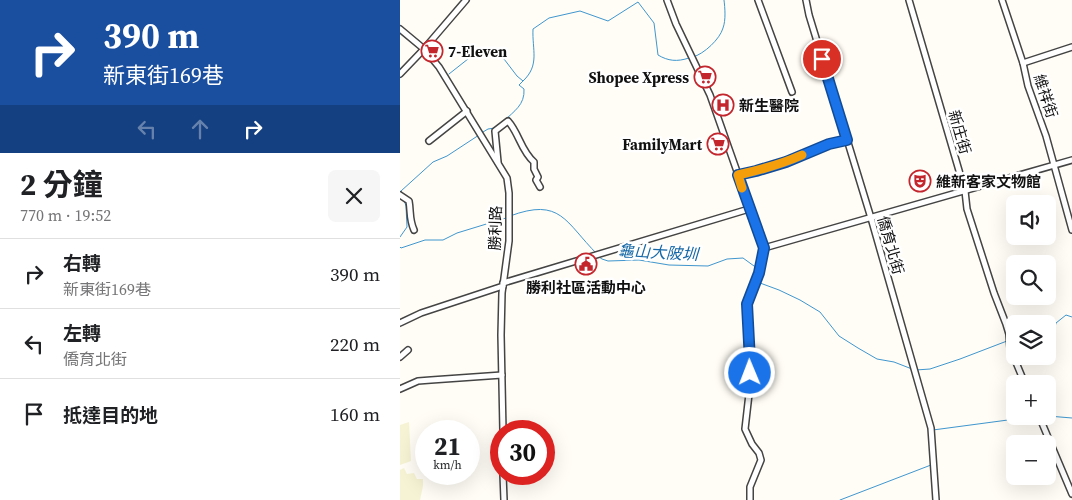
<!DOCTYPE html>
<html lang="zh-TW">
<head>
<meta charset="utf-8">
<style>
  body { margin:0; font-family:"Source Serif 4","Noto Sans TC",serif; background:#f6f6f6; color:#202124; height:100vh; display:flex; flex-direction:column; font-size:19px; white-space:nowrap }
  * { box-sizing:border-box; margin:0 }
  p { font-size:16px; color:#757577 }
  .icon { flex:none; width:28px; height:28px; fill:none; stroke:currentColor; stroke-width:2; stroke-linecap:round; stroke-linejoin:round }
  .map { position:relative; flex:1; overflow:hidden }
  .drawer { display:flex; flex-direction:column; background:#fff; width:400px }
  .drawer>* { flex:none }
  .banner { background:#1a4fa0; color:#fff; overflow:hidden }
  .buttons { position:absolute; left:606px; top:195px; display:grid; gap:10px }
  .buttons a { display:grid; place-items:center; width:50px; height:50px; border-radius:8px; background:#fff; box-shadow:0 5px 20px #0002; font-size:25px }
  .speed { position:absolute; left:15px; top:420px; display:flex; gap:10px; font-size:25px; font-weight:700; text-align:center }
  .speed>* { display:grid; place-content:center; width:65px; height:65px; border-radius:50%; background:#fff; box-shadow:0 5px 20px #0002; line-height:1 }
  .speed small { font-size:12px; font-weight:400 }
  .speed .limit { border:8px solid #d22; background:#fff; color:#111 }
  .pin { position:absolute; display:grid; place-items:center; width:42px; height:42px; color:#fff; margin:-21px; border:2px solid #fff; border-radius:50%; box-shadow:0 1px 5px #0007 }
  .me { position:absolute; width:55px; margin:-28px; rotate:359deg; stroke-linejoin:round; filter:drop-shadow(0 0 4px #0008) }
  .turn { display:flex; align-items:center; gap:18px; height:105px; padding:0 20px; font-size:22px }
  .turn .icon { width:65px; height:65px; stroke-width:2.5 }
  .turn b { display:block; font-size:35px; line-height:42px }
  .lanes { display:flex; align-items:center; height:48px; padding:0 20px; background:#0003; justify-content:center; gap:25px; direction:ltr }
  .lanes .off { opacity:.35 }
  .round { display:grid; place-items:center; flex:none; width:52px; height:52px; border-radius:8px; background:#f6f6f6 }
  .summary { display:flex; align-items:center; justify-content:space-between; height:85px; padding:0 20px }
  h1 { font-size:30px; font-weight:700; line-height:38px }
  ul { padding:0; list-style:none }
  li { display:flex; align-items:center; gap:15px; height:70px; padding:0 20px; border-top:1px solid #e0e0e0 }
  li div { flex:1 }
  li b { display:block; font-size:19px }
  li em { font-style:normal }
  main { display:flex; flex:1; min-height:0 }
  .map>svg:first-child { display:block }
  .farmland { fill:#f6f3d4 }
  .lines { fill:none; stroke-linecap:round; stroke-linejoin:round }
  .stream { stroke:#3f96cf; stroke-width:1 }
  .minor-casing { stroke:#444; stroke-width:8 }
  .minor { stroke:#fff; stroke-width:5 }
  .route-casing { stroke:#114b97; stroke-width:12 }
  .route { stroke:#1a73e8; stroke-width:9 }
  .slow { stroke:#f59e0b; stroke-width:9 }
  .labels { text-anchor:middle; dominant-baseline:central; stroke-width:5; stroke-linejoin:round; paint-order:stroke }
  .poi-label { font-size:15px; font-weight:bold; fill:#111; stroke:#fff; text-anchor:start }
  .street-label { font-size:15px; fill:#111; stroke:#fff }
  .water-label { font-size:16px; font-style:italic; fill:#1768a6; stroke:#fff }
</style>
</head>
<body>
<main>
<section class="drawer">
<div class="banner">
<div class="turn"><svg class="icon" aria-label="right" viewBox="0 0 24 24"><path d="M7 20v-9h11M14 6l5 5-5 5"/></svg><div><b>390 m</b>新東街169巷</div></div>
<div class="lanes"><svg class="icon off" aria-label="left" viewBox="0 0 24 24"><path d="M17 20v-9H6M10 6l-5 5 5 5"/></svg><svg class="icon off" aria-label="ahead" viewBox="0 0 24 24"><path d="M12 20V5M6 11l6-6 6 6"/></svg><svg class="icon" aria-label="right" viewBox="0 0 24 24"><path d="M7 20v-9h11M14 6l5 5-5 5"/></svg></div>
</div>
<div class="summary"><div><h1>2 分鐘</h1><p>770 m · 19:52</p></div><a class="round"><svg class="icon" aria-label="close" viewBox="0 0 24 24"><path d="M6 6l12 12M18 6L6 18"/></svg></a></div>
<ul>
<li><svg class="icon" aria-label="right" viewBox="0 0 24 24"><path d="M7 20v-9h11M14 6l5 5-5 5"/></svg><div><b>右轉</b><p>新東街169巷</p></div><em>390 m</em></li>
<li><svg class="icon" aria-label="left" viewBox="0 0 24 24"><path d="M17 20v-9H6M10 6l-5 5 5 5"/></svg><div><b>左轉</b><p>僑育北街</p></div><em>220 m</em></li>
<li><svg class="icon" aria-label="arrive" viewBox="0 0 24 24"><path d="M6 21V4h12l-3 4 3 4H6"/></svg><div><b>抵達目的地</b></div><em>160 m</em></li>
</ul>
</section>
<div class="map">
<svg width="672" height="500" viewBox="0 0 672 500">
  <rect width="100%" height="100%" fill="#fffdf5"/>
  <g class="farmland">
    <path d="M9,422L11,461L0,465V425Z"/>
    <path d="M4,468L7,474L14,473L17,479H23V486L20,500H0V470Z"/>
  </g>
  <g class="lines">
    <g class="stream">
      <path d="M293,57C304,54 320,39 323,28C326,20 325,8 324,0"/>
      <path d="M49,74L73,55L88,52L104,59L117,76L123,81C140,65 132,50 133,29L149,18L180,11L208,21L238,2L254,23L258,55C268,61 277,62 289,58"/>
      <path d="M104,121C114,111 125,105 124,89L119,85L123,81"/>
      <path d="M83,132L88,129L95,128"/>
      <path d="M2,194L1,191L33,162L47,156L79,135"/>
      <path d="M110,216C161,197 165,222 197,254"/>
      <path d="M0,237L7,227L6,206L4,200"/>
      <path d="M0,247L1,248L25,240H43L57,233L106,218"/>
      <path d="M199,257L202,259L208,261L239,260L269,265L308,266L327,259L343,258L354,266L357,267"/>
      <path d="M360,283L379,290L400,300L420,312L439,336L458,348L477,359L494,362L512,369"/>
      <path d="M648,334L655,327L656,323L666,315L672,317"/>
      <path d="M611,339L615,337"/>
      <path d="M516,370L530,369L560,359L607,341"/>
      <path d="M648,416L672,418"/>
      <path d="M533,430L608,420"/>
      <path d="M440,500L531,465"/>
    </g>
    <g class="minor-casing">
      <g id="minor">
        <path d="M267,0L276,24L310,95L364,248L360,269L347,304L350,361L349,394L345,429L352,444L359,453L361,460L350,487V500"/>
        <path d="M358,0L392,92"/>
        <path d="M406,0L409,15L471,218L531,428L536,500"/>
        <path d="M509,0L565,191L567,209L594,293L606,324L609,334L610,348L625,384"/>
        <path d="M602,0L623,63L628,86L646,136L672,230"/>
        <path d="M0,29L24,49L39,67L107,178L109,193V241L102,293L101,335L103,431"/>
        <path d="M623,63L672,47"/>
        <path d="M0,74L24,49L66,0"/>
        <path d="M29,141L67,111"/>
        <path d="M98,162L95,131L108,121C119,133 121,151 134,162V169L138,177L136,180L140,187"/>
        <path d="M338,175L356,171L386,162L429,144L447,140"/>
        <path d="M0,195L9,201C11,212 9,219 14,230"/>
        <path d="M364,248L672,160"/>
        <path d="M103,283L349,209"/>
        <path d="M0,323L21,313L103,286"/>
        <path d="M0,357L8,350"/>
        <path d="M0,389L18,381L31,380L102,375"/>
        <path d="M639,416L672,494"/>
        <path d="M103,474L104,500"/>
      </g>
    </g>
    <use href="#minor" class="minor"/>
  </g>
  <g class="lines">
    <g class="route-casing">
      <path id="route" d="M350,373V361L347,304L359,273L364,248L338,175L356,171L386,162L429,144L447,140L422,59"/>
    </g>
    <use href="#route" class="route"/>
    <path class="slow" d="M342,188L338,175C360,170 382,164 402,155"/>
  </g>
  <defs>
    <g id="supermarket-ring" transform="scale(1.125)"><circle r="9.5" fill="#fff" stroke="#c4262e" stroke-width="1.5"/><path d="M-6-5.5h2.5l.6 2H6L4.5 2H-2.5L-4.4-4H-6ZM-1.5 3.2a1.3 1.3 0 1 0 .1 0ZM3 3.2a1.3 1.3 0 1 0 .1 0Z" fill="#c4262e"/></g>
    <g id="hospital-ring" transform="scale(1.125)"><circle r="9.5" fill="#fff" stroke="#c4262e" stroke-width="1.5"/><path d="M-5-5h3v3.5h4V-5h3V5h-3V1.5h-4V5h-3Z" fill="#c4262e"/></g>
    <g id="theatre-ring" transform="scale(1.125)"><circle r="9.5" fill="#fff" stroke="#c4262e" stroke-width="1.5"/><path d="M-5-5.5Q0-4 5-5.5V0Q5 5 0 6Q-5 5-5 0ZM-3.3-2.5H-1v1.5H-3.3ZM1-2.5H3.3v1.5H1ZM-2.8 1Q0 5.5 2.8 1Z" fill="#c4262e"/></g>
    <g id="civic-ring" transform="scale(1.125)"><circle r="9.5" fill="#fff" stroke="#c4262e" stroke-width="1.5"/><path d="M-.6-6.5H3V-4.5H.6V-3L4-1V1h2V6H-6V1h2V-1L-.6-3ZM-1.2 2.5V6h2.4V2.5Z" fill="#c4262e"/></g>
  </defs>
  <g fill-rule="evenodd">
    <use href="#supermarket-ring" x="32" y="51"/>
    <use href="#supermarket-ring" x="305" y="77"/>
    <use href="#hospital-ring" x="323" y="105"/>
    <use href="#supermarket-ring" x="318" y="144"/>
    <use href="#theatre-ring" x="520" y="181"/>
    <use href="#civic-ring" x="186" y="264"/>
  </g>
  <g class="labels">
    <g class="poi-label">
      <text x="48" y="51">7-Eleven</text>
      <text x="289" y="77" text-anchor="end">Shopee Xpress</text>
      <text x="339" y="105">新生醫院</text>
      <text x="302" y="144" text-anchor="end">FamilyMart</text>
      <text x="536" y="181">維新客家文物館</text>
      <text x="186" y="287" text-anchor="middle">勝利社區活動中心</text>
    </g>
    <g class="street-label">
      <text transform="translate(646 96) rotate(72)">維祥街</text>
      <text transform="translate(560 132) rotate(74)">新庄街</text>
      <text transform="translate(95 228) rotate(-88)">勝利路</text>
      <text transform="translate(491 245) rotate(74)">僑育北街</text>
    </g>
    <g class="water-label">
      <text transform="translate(258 252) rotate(3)">龜山大陂圳</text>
    </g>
  </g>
</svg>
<div class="buttons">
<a><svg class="icon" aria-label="sound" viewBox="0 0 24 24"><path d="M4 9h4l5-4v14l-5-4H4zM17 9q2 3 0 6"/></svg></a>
<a><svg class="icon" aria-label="search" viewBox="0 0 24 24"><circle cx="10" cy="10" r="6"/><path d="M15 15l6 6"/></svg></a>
<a><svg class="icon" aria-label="layers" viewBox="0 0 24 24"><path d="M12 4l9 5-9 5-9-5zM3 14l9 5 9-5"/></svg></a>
<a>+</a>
<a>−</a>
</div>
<div class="speed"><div>21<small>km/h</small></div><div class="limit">30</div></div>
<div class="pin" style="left:422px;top:59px;background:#d93025"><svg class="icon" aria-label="arrive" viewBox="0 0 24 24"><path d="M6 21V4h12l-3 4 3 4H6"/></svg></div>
<svg class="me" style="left:350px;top:373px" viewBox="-20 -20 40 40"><circle r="17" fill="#1a73e8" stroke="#fff" stroke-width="3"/><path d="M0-11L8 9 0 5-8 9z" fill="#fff"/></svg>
</div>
</main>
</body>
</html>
